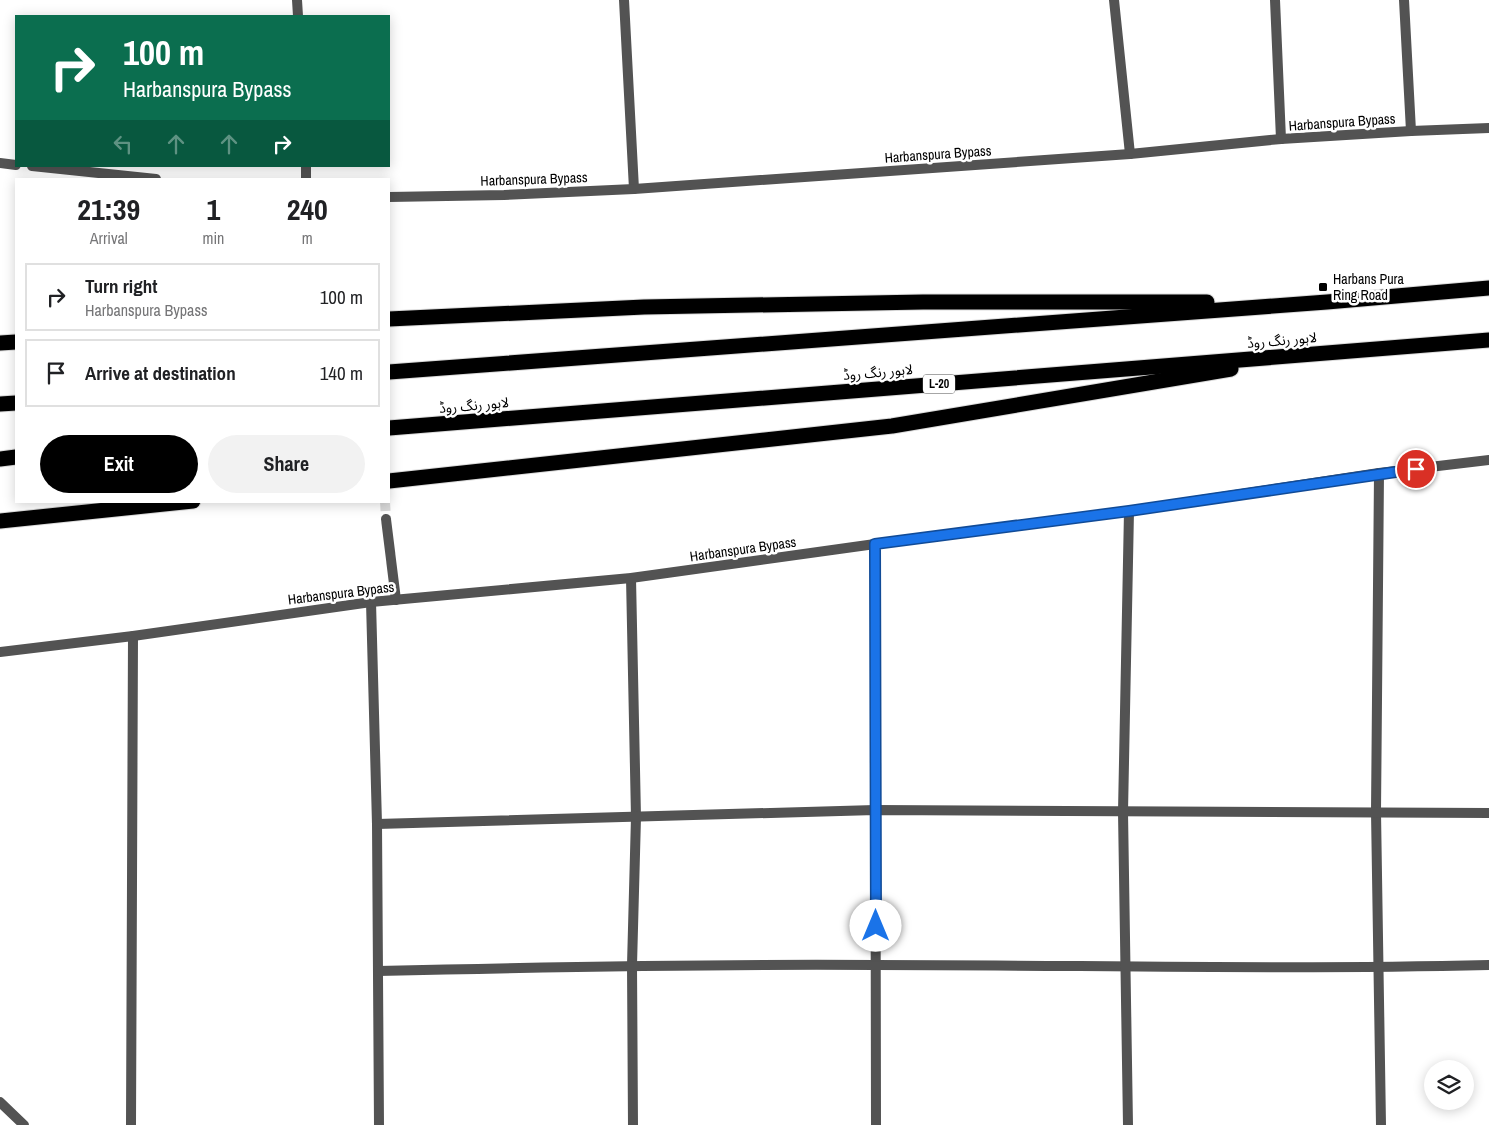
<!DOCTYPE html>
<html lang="en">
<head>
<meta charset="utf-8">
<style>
  body { margin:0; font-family:"Archivo Narrow","Noto Sans Arabic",sans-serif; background:#f2f2f2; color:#202124; height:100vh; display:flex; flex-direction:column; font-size:19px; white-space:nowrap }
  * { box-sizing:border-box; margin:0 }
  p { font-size:16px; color:#757577 }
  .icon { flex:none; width:28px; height:28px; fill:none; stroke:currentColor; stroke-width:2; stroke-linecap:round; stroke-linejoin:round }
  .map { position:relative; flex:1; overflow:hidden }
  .sheet { position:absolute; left:15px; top:178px; width:375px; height:325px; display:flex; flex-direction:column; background:#fff; border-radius:0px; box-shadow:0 2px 12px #0003 }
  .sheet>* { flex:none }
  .top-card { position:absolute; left:15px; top:15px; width:375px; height:152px; border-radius:0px; box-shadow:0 2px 12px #0003; background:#0b6e4f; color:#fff; overflow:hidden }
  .buttons { position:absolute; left:1424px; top:1060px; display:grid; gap:10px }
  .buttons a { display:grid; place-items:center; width:50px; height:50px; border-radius:50%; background:#fff; box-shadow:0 2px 12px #0003; font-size:25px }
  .pin { position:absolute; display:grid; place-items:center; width:42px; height:42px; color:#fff; margin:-21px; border:2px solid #fff; border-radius:50%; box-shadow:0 1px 5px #0007 }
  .me { position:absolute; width:55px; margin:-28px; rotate:0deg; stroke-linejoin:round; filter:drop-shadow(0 0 4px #0008) }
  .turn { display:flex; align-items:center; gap:18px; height:105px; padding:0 25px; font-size:22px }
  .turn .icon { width:65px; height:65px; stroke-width:2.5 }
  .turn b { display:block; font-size:35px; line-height:42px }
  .lanes { display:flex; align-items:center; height:48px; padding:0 25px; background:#0003; justify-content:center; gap:25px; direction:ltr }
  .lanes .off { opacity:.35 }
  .eta { display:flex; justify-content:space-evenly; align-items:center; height:85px; text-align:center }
  .eta b { font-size:30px; font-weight:700; line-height:35px }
  .cta { display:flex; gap:10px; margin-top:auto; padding:10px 25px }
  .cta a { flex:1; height:58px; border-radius:30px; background:#000; color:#fff; font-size:20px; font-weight:700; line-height:58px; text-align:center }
  .cta a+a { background:#f2f2f2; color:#202124 }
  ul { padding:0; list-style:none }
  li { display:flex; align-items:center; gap:15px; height:68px; margin:0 10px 8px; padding:0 15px; border:2px solid #e0e0e0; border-radius:0px }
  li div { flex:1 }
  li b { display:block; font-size:19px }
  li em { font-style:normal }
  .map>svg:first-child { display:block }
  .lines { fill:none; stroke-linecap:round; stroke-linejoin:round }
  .tertiary-tunnel { stroke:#d9d9d9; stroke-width:10; stroke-dasharray:10 5; stroke-linecap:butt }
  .motorway-casing { stroke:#dbdbdb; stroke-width:17 }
  .minor { stroke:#535353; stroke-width:10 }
  .tertiary { stroke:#535353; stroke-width:10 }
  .motorway { stroke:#000; stroke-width:15 }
  .route-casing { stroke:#114b97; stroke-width:12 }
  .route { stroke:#1a73e8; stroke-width:9 }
  .poi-dot { fill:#000; stroke:#fff; stroke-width:2 }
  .labels { text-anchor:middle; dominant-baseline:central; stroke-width:5; stroke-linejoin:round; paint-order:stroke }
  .shield { fill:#fff; stroke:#4c4c4c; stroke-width:1 }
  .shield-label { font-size:12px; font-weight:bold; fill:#000 }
  .street-label { font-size:14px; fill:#000; stroke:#fff }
  .poi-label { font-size:14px; fill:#000; stroke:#fff; text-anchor:start }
</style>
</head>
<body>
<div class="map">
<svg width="1489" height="1125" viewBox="0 0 1489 1125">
  <rect width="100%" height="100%" fill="#fff"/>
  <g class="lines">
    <path class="tertiary-tunnel" d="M385,501L386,519"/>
    <g class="motorway-casing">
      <g id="motorway">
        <path d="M389,319L644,307L923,302H1207"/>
        <path d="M0,343L16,342"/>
        <path d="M389,372L1327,302L1489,288"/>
        <path d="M0,404L16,403"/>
        <path d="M389,428L1489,340"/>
        <path d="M0,459L16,457"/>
        <path d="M389,481L892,426L1231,369"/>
        <path d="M0,521L193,501"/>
      </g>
    </g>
    <g class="minor">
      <path d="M297,0L298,16"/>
      <path d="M624,0L634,189"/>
      <path d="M1114,0L1130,154"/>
      <path d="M1275,0L1281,139"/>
      <path d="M1404,0L1411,131"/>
      <path d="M306,166V179"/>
      <path d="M1379,473L1376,812L1381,1125"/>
      <path d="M875,544L876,1125"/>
      <path d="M631,578L636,817L632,965L633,1125"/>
      <path d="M371,602L377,824L379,1125"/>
      <path d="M377,824L875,810L1489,813"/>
      <path d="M378,971C544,967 709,964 875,965C1080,965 1284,970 1489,965"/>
      <path d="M0,1102L24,1125"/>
      <path d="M131,1125L133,636"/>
      <path d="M1128,1125L1123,812L1129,511"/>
    </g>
    <g class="tertiary">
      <path d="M0,163L16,165"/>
      <path d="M32,166L156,179"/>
      <path d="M389,197L504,195L634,189L1130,154L1281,139L1411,131L1489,128"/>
      <path d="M386,519L396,600"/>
      <path d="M0,652L133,636L371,602L631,578L875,544L1129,511L1379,473L1489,460"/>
    </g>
    <use href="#motorway" class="motorway"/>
  </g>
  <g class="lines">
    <g class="route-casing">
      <path id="route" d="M876,926L875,544L1129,511L1416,469"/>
    </g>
    <use href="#route" class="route"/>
  </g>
  <rect class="poi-dot" x="1318" y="282" width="10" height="10" rx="2.5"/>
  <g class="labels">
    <rect class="shield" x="923" y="374.5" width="32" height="19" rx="4"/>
    <g class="shield-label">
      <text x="939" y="384">L-20</text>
    </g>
    <g class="street-label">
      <text transform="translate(1342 122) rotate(-4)">Harbanspura Bypass</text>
      <text transform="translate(938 154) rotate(-4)">Harbanspura Bypass</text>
      <text transform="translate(534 179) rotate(-2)">Harbanspura Bypass</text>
      <text transform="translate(1282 340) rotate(-5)">لاہور رنگ روڈ</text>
      <text transform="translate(878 372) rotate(-5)">لاہور رنگ روڈ</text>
      <text transform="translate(474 405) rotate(-5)">لاہور رنگ روڈ</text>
      <text transform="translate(743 549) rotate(-8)">Harbanspura Bypass</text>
      <text transform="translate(341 593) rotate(-7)">Harbanspura Bypass</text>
    </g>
    <g class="poi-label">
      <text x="1333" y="279">Harbans Pura<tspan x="1333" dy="16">Ring Road</tspan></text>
    </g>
  </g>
</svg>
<div class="buttons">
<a><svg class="icon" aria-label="layers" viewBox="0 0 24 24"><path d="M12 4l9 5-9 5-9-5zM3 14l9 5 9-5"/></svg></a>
</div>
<div class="pin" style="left:1416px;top:469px;background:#d93025"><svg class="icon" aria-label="arrive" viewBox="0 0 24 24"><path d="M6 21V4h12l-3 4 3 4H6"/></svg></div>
<svg class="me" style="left:876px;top:926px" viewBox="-20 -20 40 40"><circle r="19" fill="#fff"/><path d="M0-13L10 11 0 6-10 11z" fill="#1a73e8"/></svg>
<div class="top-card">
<div class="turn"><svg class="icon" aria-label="right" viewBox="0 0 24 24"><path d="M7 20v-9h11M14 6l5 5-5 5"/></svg><div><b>100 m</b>Harbanspura Bypass</div></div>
<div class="lanes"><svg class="icon off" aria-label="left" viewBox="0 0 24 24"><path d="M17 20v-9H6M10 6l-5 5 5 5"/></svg><svg class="icon off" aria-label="ahead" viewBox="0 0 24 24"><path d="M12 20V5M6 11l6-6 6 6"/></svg><svg class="icon off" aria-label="ahead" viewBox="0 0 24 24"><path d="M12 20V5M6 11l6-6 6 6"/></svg><svg class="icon" aria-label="right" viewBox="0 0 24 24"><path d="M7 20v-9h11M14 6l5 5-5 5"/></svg></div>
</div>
<section class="sheet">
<div class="eta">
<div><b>21:39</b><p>Arrival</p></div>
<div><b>1</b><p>min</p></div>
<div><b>240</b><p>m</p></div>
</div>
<ul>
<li><svg class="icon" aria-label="right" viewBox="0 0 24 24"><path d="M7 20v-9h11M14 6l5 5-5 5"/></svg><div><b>Turn right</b><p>Harbanspura Bypass</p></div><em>100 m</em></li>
<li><svg class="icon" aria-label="arrive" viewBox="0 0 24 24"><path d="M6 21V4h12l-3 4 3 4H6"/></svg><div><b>Arrive at destination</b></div><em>140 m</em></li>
</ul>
<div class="cta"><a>Exit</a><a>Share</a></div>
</section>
</div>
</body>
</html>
